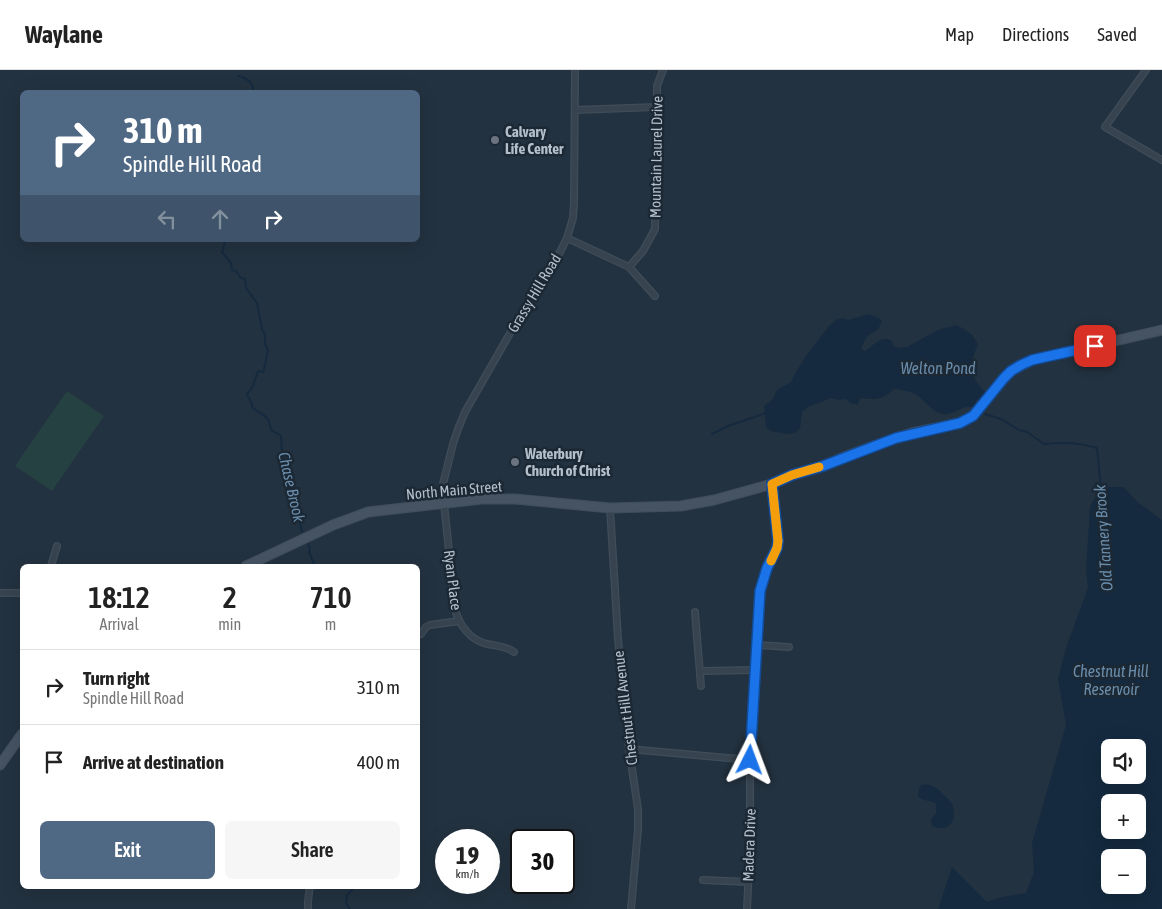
<!DOCTYPE html>
<html lang="en">
<head>
<meta charset="utf-8">
<style>
  body { margin:0; font-family:"Asap Condensed",sans-serif; background:#f6f6f6; color:#222; height:100vh; display:flex; flex-direction:column; font-size:19px; white-space:nowrap }
  * { box-sizing:border-box; margin:0 }
  p { font-size:16px; color:#767676 }
  .icon { flex:none; width:28px; height:28px; fill:none; stroke:currentColor; stroke-width:2; stroke-linecap:round; stroke-linejoin:round }
  .map { position:relative; flex:1; overflow:hidden }
  .drawer { position:absolute; left:20px; top:494px; width:400px; height:325px; display:flex; flex-direction:column; background:#fff; border-radius:8px; box-shadow:0 5px 20px #0002 }
  .drawer>* { flex:none }
  .hud { position:absolute; left:20px; top:20px; width:400px; height:152px; border-radius:8px; box-shadow:0 5px 20px #0002; background:#4f6985; color:#fff; overflow:hidden }
  .buttons { position:absolute; left:1101px; top:669px; display:grid; gap:10px }
  .buttons a { display:grid; place-items:center; width:45px; height:45px; border-radius:8px; background:#fff; box-shadow:0 5px 20px #0002; font-size:25px }
  .speed { position:absolute; left:435px; top:759px; display:flex; gap:10px; font-size:25px; font-weight:700; text-align:center }
  .speed>* { display:grid; place-content:center; width:65px; height:65px; border-radius:50%; background:#fff; box-shadow:0 5px 20px #0002; line-height:1 }
  .speed small { font-size:12px; font-weight:400 }
  .speed .limit { border:2px solid #111; border-radius:8px; background:#fff; color:#111 }
  .pin { position:absolute; display:grid; place-items:center; width:42px; height:42px; color:#fff; margin:-21px; border-radius:10px; box-shadow:0 2px 8px #0006 }
  .me { position:absolute; width:55px; margin:-28px; rotate:3deg; stroke-linejoin:round; filter:drop-shadow(0 0 4px #0008) }
  .turn { display:flex; align-items:center; gap:18px; height:105px; padding:0 20px; font-size:22px }
  .turn .icon { width:65px; height:65px; stroke-width:2.5 }
  .turn b { display:block; font-size:35px; line-height:42px }
  .lanes { display:flex; align-items:center; height:48px; padding:0 20px; background:#0003; justify-content:center; gap:25px; direction:ltr }
  .lanes .off { opacity:.35 }
  .eta { display:flex; justify-content:space-evenly; align-items:center; height:85px; text-align:center }
  .eta b { font-size:30px; font-weight:600; line-height:35px }
  .cta { display:flex; gap:10px; margin-top:auto; padding:10px 20px }
  .cta a { flex:1; height:58px; border-radius:8px; background:#4f6985; color:#fff; font-size:20px; font-weight:600; line-height:58px; text-align:center }
  .cta a+a { background:#f6f6f6; color:#222 }
  ul { padding:0; list-style:none }
  li { display:flex; align-items:center; gap:15px; height:75px; padding:0 20px; border-top:1px solid #e0e0e0 }
  li div { flex:1 }
  li b { display:block; font-size:19px }
  li em { font-style:normal }
  header { display:flex; align-items:center; gap:30px; box-sizing:border-box; height:70px; padding:0 25px; background:#fff; border-bottom:1px solid #e0e0e0 }
  header strong { font-size:24px }
  nav { display:flex; gap:28px; margin-inline-start:auto; font-size:18px }
  .map>svg:first-child { display:block }
  .green { fill:#254141 }
  .water { fill:#152a3f; fill-rule:evenodd }
  .lines { fill:none; stroke-linecap:round; stroke-linejoin:round }
  .stream { stroke:#152a3f; stroke-width:2 }
  .minor-casing { stroke:#404d59; stroke-width:8 }
  .secondary-casing { stroke:#404d59; stroke-width:11 }
  .minor { stroke:#374450; stroke-width:5.5 }
  .secondary { stroke:#455363; stroke-width:9 }
  .route-casing { stroke:#114b97; stroke-width:12 }
  .route { stroke:#1a73e8; stroke-width:9 }
  .slow { stroke:#f59e0b; stroke-width:9 }
  .worship-dot { fill:#6b7280; stroke:#1c2935; stroke-width:2 }
  .labels { text-anchor:middle; dominant-baseline:central; stroke-width:5; stroke-linejoin:round; paint-order:stroke }
  .poi-label { font-size:15px; font-weight:bold; fill:#b3bfca; stroke:#1c2935; text-anchor:start }
  .street-label { font-size:15px; fill:#b3bfca; stroke:#1c2935 }
  .water-label { font-size:16px; font-style:italic; fill:#6a8dac; stroke:#1c2935 }
</style>
</head>
<body>
<header>
<strong>Waylane</strong>
<nav><a>Map</a><a>Directions</a><a>Saved</a></nav>
</header>
<div class="map">
<svg width="1162" height="839" viewBox="0 0 1162 839">
  <rect width="100%" height="100%" fill="#233240"/>
  <path class="green" d="M67,321L104,346L52,421L15,396Z"/>
  <g class="water">
    <path d="M868,244L874,246L882,250L878,260C866,266 866,267 861,279L865,281C874,275 882,264 892,271L893,275L898,278L907,277L938,260L956,255C968,261 973,263 978,275C969,292 970,309 985,321L981,328L976,331L975,337L974,338C964,333 954,346 943,344C932,342 925,331 917,325C912,322 899,319 894,319C881,331 876,330 860,328L858,335L850,333L846,329L838,330L831,328L808,337L802,342L800,359L795,363L788,364L770,361L766,357L764,336L773,329L777,320L791,312L796,302L808,283L830,255L837,249L843,248L849,250Z"/>
    <path d="M1101,417H1124L1136,431L1162,450V839H938L952,797L987,832L1002,827L1026,823L1034,802L1032,773L1066,655L1058,609L1066,578L1088,518L1086,500L1090,437ZM1110,678H1138V705H1110ZM1110,732H1138V760H1110ZM1110,788H1138V815H1110Z"/>
    <path d="M921,715C932,713 938,719 945,726C947,728 949,730 951,732C959,747 951,764 932,756L931,749L936,743V734C931,729 925,733 918,726L919,719Z"/>
  </g>
  <g class="lines">
    <g class="stream">
      <path d="M238,6C247,8 254,12 253,22"/>
      <path d="M224,170L225,172L222,182L231,193L232,200L236,201L241,208L245,209L246,218L257,233L262,259L265,265V274L268,280L264,299L263,302L258,301L252,318L247,324L252,334V337C264,348 268,342 271,360L281,366L282,384L288,405L293,414L295,434L302,462"/>
      <path d="M985,344L1001,349L1019,360L1027,362L1044,374C1063,372 1078,372 1097,378L1101,419"/>
      <path d="M712,364L728,356L766,343"/>
      <path d="M308,473L310,480L309,482L315,496"/>
      <path d="M350,839L346,833L347,825L356,816"/>
    </g>
    <g class="minor-casing">
      <g id="minor">
        <path d="M1146,0L1105,57L1162,90"/>
        <path d="M575,40L656,37"/>
        <path d="M567,168L629,197L655,226"/>
        <path d="M629,197L643,181L655,159L657,16L663,0"/>
        <path d="M444,433L455,539C459,555 470,570 487,574C497,576 506,576 514,582"/>
        <path d="M438,434L453,374L458,359L465,342L517,251L557,188L567,168L573,148L574,132L575,0"/>
        <path d="M610,438L618,569L629,679L638,739V759L631,839"/>
        <path d="M51,496L57,476"/>
        <path d="M0,523H22"/>
        <path d="M695,542L701,616"/>
        <path d="M421,564L426,557L430,555L459,551"/>
        <path d="M757,575L789,577"/>
        <path d="M700,601L756,600"/>
        <path d="M629,679L750,690"/>
        <path d="M703,810L747,812"/>
        <path d="M308,839V831L310,816"/>
        <path d="M747,839L750,777V690L760,521L767,498L777,478L778,471L772,414"/>
      </g>
    </g>
    <g class="secondary-casing">
      <g id="secondary">
        <path d="M246,496L333,455L368,442L482,429H515L610,438L681,436L714,430L772,414L792,405L823,396L844,387L896,368L912,363L960,353L973,346L1004,308L1011,301L1032,290L1162,260"/>
        <path d="M0,695L22,664"/>
      </g>
    </g>
    <use href="#minor" class="minor"/>
    <use href="#secondary" class="secondary"/>
  </g>
  <g class="lines">
    <g class="route-casing">
      <path id="route" d="M750,690L760,521L767,498L777,478L778,471L772,414L792,405L823,396L896,368L960,353L973,346L1004,308L1011,301L1021,295L1032,290L1045,287L1095,276"/>
    </g>
    <use href="#route" class="route"/>
    <path class="slow" d="M771,491L777,478L778,471L772,414L792,405L819,397"/>
  </g>
  <g class="worship-dot">
    <circle cx="495" cy="70" r="5"/>
    <circle cx="515" cy="392" r="5"/>
  </g>
  <g class="labels">
    <g class="poi-label">
      <text x="505" y="61">Calvary<tspan x="505" dy="17">Life Center</tspan></text>
      <text x="525" y="383">Waterbury<tspan x="525" dy="17">Church of Christ</tspan></text>
    </g>
    <g class="street-label">
      <text transform="translate(656 87) rotate(-89)">Mountain Laurel Drive</text>
      <text transform="translate(534 223) rotate(-59)">Grassy Hill Road</text>
      <text transform="translate(454 420) rotate(-5)">North Main Street</text>
      <text transform="translate(453 510) rotate(83)">Ryan Place</text>
      <text transform="translate(625 638) rotate(-97)">Chestnut Hill Avenue</text>
      <text transform="translate(749 775) rotate(-88)">Madera Drive</text>
    </g>
    <g class="water-label">
      <text x="938" y="298">Welton Pond</text>
      <text transform="translate(292 417) rotate(77)">Chase Brook</text>
      <text transform="translate(1103 468) rotate(-94)">Old Tannery Brook</text>
      <text x="1111" y="601">Chestnut Hill<tspan x="1111" dy="18">Reservoir</tspan></text>
    </g>
  </g>
</svg>
<div class="buttons">
<a><svg class="icon" aria-label="sound" viewBox="0 0 24 24"><path d="M4 9h4l5-4v14l-5-4H4zM17 9q2 3 0 6"/></svg></a>
<a>+</a>
<a>−</a>
</div>
<div class="speed"><div>19<small>km/h</small></div><div class="limit">30</div></div>
<div class="pin" style="left:1095px;top:276px;background:#d93025"><svg class="icon" aria-label="arrive" viewBox="0 0 24 24"><path d="M6 21V4h12l-3 4 3 4H6"/></svg></div>
<svg class="me" style="left:750px;top:690px" viewBox="-20 -20 40 40"><path d="M0-17L14 15 0 8-14 15z" fill="#1a73e8" stroke="#fff" stroke-width="4"/></svg>
<div class="hud">
<div class="turn"><svg class="icon" aria-label="right" viewBox="0 0 24 24"><path d="M7 20v-9h11M14 6l5 5-5 5"/></svg><div><b>310 m</b>Spindle Hill Road</div></div>
<div class="lanes"><svg class="icon off" aria-label="left" viewBox="0 0 24 24"><path d="M17 20v-9H6M10 6l-5 5 5 5"/></svg><svg class="icon off" aria-label="ahead" viewBox="0 0 24 24"><path d="M12 20V5M6 11l6-6 6 6"/></svg><svg class="icon" aria-label="right" viewBox="0 0 24 24"><path d="M7 20v-9h11M14 6l5 5-5 5"/></svg></div>
</div>
<section class="drawer">
<div class="eta">
<div><b>18:12</b><p>Arrival</p></div>
<div><b>2</b><p>min</p></div>
<div><b>710</b><p>m</p></div>
</div>
<ul>
<li><svg class="icon" aria-label="right" viewBox="0 0 24 24"><path d="M7 20v-9h11M14 6l5 5-5 5"/></svg><div><b>Turn right</b><p>Spindle Hill Road</p></div><em>310 m</em></li>
<li><svg class="icon" aria-label="arrive" viewBox="0 0 24 24"><path d="M6 21V4h12l-3 4 3 4H6"/></svg><div><b>Arrive at destination</b></div><em>400 m</em></li>
</ul>
<div class="cta"><a>Exit</a><a>Share</a></div>
</section>
</div>
</body>
</html>
